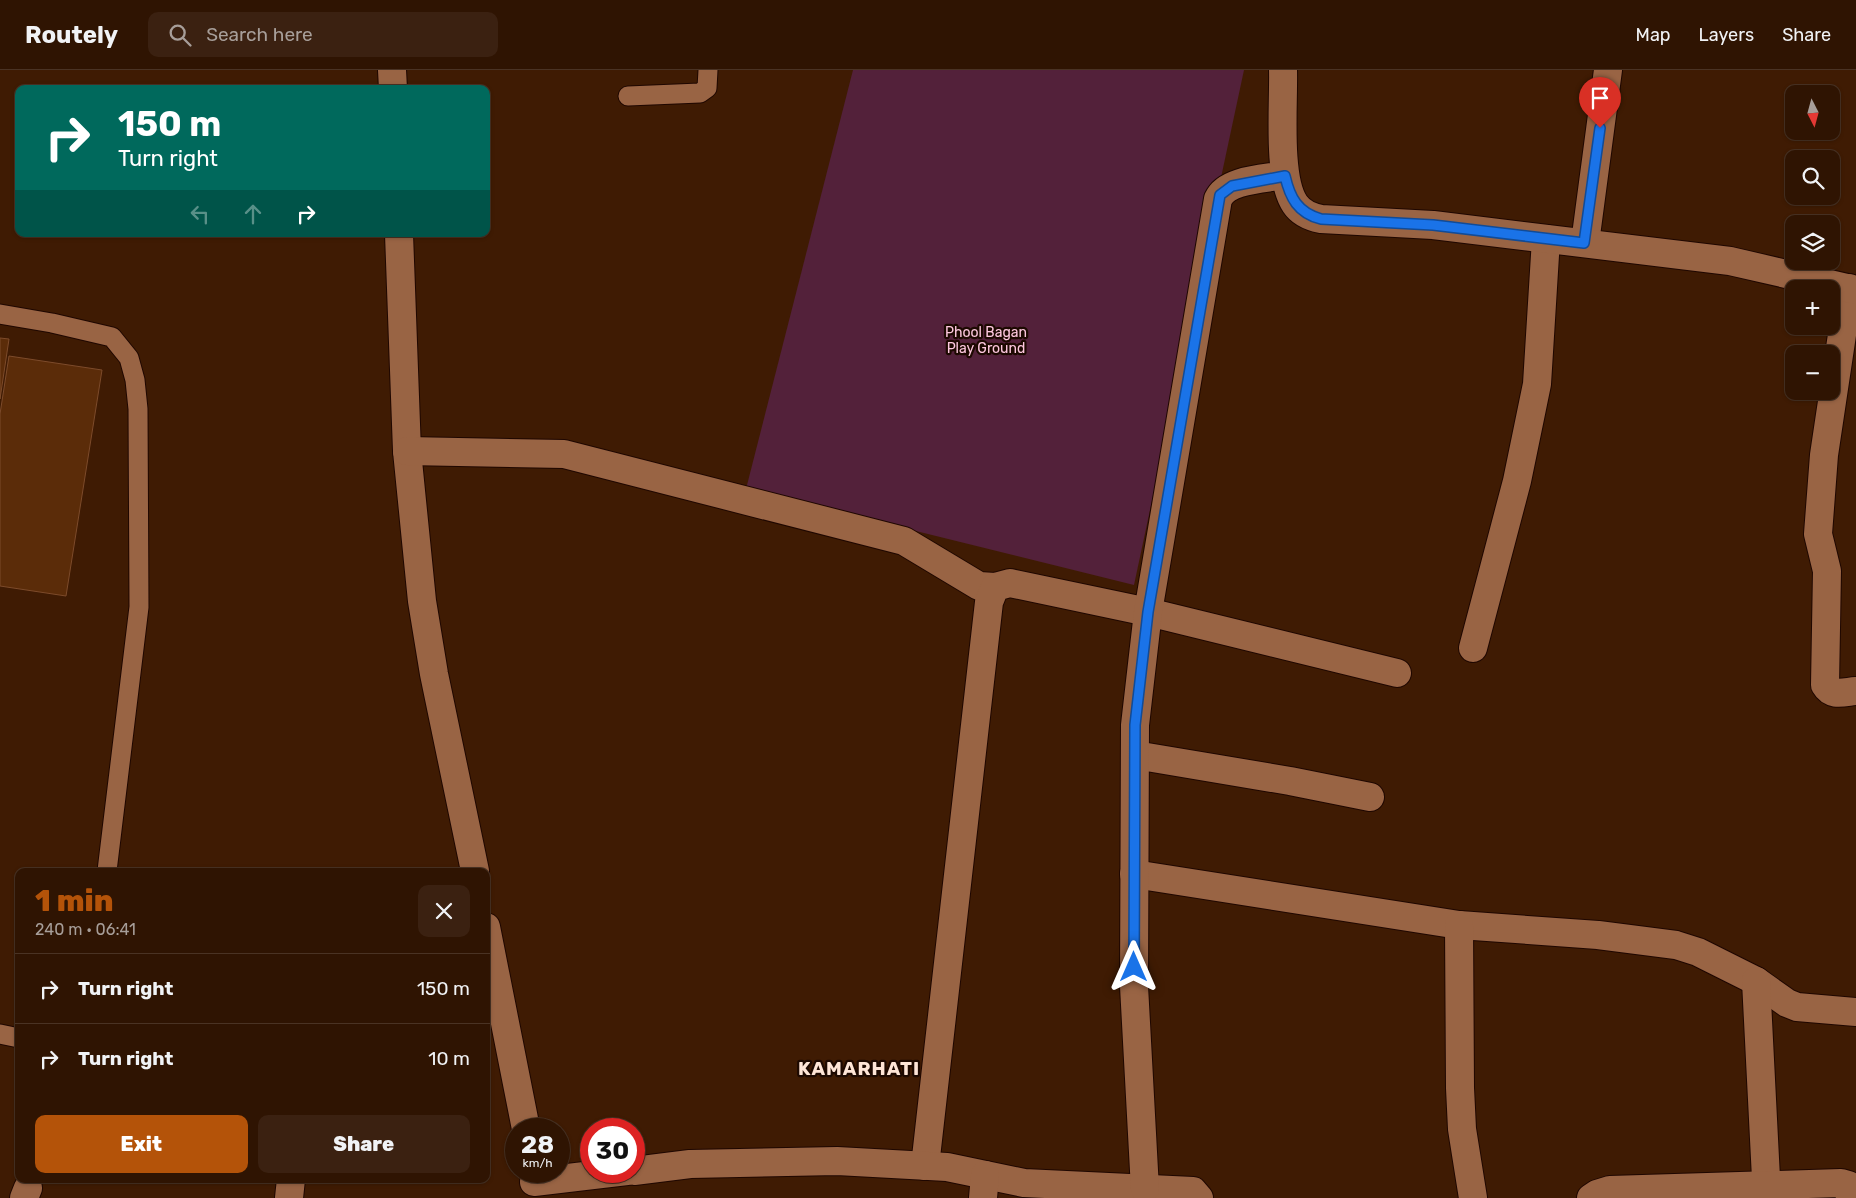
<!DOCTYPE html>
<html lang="en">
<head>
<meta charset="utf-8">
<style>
  body { margin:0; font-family:Rubik,sans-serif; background:#3b2111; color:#f1f3f6; height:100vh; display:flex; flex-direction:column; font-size:19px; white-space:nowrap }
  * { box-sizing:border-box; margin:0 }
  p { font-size:16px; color:#a79e99 }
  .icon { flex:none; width:28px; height:28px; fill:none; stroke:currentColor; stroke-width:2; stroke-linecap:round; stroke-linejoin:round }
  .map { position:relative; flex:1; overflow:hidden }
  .panel { position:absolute; left:15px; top:798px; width:475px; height:315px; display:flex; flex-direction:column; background:#2f1402; border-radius:10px; box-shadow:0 1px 4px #0004,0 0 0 1px #4a3324 }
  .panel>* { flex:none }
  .top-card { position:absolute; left:15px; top:15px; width:475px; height:152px; border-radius:10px; box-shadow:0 1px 4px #0004,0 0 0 1px #4a3324; background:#00695c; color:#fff; overflow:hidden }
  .needle { width:32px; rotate:174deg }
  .tools { position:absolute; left:1785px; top:15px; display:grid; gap:10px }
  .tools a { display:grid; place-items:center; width:55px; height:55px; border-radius:10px; background:#2f1402; box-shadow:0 1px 4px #0004,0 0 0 1px #4a3324; font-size:25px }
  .speed { position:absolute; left:505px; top:1048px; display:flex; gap:10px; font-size:25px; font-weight:700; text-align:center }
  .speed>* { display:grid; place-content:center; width:65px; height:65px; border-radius:50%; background:#2f1402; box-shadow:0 1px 4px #0004,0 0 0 1px #4a3324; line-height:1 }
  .speed small { font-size:12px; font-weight:400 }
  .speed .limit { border:8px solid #d22; background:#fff; color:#111 }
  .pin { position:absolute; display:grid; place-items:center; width:42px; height:42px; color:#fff; margin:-51px -21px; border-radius:50% 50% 50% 0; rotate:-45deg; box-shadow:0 0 5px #0007 }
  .pin .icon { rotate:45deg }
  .me { position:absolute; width:55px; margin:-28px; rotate:0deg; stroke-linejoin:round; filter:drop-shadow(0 0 4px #0008) }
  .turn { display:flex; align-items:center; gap:18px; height:105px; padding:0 20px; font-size:22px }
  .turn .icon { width:65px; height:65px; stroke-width:2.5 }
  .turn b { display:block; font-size:35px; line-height:42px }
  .lanes { display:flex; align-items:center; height:48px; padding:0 20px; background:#0003; justify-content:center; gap:25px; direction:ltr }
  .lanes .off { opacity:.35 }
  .round { display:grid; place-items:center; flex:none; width:52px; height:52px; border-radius:10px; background:#3b2111 }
  .overview { display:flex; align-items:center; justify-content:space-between; height:85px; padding:0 20px }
  h1 { font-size:30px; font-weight:800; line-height:38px; color:#b45309 }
  .primary-button { display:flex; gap:10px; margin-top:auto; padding:10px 20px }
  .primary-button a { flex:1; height:58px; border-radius:10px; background:#b45309; color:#fff; font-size:20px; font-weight:800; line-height:58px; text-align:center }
  .primary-button a+a { background:#3b2111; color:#f1f3f6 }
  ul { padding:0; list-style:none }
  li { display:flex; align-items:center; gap:15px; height:70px; padding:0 20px; border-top:1px solid #4a3324 }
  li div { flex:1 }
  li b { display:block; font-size:19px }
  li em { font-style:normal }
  header { display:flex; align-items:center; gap:30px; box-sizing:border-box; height:70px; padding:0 25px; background:#2f1402; border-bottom:1px solid #4a3324 }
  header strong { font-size:24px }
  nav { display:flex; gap:28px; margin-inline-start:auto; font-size:18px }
  .search { width:350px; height:45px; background:#3b2111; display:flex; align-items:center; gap:12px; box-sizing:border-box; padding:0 18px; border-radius:10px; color:#a79e99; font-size:19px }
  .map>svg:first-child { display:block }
  .green { fill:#53213a }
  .building { fill:#5b2c09; stroke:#7d4b2b }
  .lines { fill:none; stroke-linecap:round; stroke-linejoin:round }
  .service-casing { stroke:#1f0700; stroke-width:21 }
  .minor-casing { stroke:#1f0700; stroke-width:30 }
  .tertiary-casing { stroke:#1f0700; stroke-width:30 }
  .service { stroke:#996444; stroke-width:19 }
  .minor { stroke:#996444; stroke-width:28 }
  .tertiary { stroke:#996444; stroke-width:28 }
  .route-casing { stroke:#114b97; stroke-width:12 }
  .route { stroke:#1a73e8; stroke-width:9 }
  .labels { text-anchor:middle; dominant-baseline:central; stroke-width:4.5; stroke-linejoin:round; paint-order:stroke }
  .park-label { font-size:14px; fill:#fec8df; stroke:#1d0901 }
  .district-label { font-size:19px; font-weight:bold; letter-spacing:1px; fill:#fee5d7; stroke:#1d0901 }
</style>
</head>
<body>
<header>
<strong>Routely</strong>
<div class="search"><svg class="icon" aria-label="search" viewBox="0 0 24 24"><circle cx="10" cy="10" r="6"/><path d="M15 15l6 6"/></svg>Search here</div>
<nav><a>Map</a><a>Layers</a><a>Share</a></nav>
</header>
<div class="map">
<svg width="1856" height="1128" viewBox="0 0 1856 1128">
  <rect width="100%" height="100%" fill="#3f1b03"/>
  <path class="green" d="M853,0H1244L1134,515L746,419Z"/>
  <g class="building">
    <path d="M0,268L9,269L0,329Z"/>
    <path d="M9,286L102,300L66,526L0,516V344Z"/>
  </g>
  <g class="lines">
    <g class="service-casing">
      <g id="service">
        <path d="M628,26L700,23L707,18L708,0"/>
        <path d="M0,244L52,253L112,267L129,288L135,310L138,339L139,537L107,801"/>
        <path d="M0,964L19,968"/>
      </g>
    </g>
    <g class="minor-casing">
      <g id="minor">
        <path d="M392,0L393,19"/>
        <path d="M399,164L407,381L422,531L434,604L475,801"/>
        <path d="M1585,173L1608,0"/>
        <path d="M1849,218L1824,385L1818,464L1827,501L1825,615C1832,627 1844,622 1856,621"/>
        <path d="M407,381L564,384L904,471L979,516L995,517"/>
        <path d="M1473,578L1517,411L1537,314L1546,169"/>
        <path d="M1135,685L1290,711L1370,727"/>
        <path d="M1134,804L1459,855L1598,865L1676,875L1698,882L1756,911L1787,933L1797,937L1856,942"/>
        <path d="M1459,855L1460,1018L1462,1059L1473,1128"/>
        <path d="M486,857L526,1059"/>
        <path d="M1756,911L1767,1128"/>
        <path d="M925,1096L989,532L995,517L1010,513L1148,542L1397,603"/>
        <path d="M634,1101L690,1094L837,1091L947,1097L1024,1113L1193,1121L1199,1128"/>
        <path d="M534,1112L627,1101"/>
        <path d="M1145,1119L1134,916L1135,655L1148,542L1218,129C1227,109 1265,109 1285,105"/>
        <path d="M24,1128L28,1118"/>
        <path d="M289,1128L291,1109"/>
        <path d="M983,1128L985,1105"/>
        <path d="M1591,1128L1597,1124L1610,1120L1841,1113L1848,1115L1850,1128"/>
      </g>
    </g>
    <g class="tertiary-casing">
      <path id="tertiary" d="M1283,0C1284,33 1277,108 1295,134C1301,143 1311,147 1321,149L1433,155L1730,191L1856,220"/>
    </g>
    <use href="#service" class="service"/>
    <use href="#minor" class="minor"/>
    <use href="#tertiary" class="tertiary"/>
  </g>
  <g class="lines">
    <g class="route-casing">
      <path id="route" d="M1134,897L1135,655L1148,542L1220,125L1232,116L1285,106C1290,128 1298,143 1321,149L1433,155L1584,173L1600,58"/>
    </g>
    <use href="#route" class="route"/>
  </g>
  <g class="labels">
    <g class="park-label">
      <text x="986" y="262">Phool Bagan<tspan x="986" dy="16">Play Ground</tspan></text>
    </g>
    <g class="district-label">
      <text x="859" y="998">KAMARHATI</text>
    </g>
  </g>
</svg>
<div class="tools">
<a><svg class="needle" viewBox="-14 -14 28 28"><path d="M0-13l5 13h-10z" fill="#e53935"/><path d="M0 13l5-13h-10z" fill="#a79e99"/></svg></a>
<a><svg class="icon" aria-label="search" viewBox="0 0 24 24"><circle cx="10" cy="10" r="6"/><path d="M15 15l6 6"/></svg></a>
<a><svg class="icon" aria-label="layers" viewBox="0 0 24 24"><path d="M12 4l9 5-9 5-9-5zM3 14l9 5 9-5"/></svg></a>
<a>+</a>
<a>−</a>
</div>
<div class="speed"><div>28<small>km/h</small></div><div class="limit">30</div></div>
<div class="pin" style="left:1600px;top:58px;background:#d93025"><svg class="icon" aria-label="arrive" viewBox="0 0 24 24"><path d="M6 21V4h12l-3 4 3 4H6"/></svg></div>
<svg class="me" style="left:1134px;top:897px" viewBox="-20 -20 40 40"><path d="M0-17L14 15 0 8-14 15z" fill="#1a73e8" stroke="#fff" stroke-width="4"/></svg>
<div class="top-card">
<div class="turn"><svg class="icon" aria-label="right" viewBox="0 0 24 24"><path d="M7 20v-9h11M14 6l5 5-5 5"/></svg><div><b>150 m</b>Turn right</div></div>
<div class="lanes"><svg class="icon off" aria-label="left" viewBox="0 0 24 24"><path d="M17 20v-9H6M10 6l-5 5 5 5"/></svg><svg class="icon off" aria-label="ahead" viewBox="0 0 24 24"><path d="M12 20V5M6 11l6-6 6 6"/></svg><svg class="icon" aria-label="right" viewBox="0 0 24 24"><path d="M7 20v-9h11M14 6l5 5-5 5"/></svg></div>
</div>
<section class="panel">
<div class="overview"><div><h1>1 min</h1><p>240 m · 06:41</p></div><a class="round"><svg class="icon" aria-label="close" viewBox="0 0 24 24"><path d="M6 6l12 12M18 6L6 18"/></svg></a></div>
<ul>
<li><svg class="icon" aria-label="right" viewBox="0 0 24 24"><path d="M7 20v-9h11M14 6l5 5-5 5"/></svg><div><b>Turn right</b></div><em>150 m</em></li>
<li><svg class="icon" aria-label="right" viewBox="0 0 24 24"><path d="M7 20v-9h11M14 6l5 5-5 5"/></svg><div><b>Turn right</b></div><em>10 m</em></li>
</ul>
<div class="primary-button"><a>Exit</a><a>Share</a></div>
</section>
</div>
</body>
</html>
